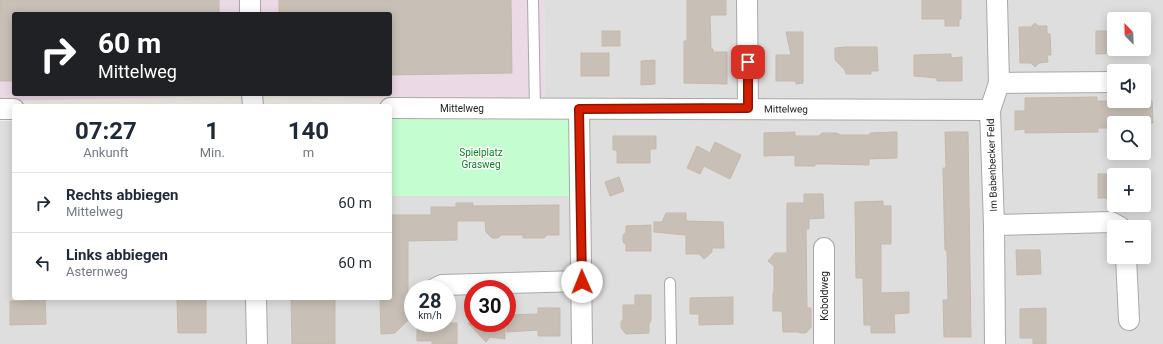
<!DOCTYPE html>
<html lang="de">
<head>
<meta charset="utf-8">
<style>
  body { margin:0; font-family:Roboto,sans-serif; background:#f2f2f3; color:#1f2937; height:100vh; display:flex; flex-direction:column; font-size:15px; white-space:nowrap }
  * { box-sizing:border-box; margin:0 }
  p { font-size:13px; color:#747a83 }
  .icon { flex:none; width:22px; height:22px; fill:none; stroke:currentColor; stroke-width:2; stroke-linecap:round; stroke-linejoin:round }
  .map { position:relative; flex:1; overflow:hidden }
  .drawer { position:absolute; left:12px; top:104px; width:380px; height:196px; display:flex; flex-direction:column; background:#fff; border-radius:4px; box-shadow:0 2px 10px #0003 }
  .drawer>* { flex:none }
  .banner { position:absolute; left:12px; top:12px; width:380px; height:84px; border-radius:4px; box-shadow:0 2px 10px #0003; background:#202124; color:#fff; overflow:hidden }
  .needle { width:26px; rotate:337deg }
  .tools { position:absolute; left:1107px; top:12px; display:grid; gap:8px }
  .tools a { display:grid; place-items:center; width:44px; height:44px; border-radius:4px; background:#fff; box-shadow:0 2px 10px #0003; font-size:20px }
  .speed { position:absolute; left:404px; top:280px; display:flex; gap:8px; font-size:20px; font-weight:700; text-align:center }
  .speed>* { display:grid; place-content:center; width:52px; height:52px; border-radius:50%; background:#fff; box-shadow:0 2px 10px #0003; line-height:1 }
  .speed small { font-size:10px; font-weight:400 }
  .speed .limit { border:6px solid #d22; background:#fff; color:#111 }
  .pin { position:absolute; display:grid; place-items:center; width:34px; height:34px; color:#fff; margin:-17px; border-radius:8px; box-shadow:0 2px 6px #0006 }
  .me { position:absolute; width:44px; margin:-22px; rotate:359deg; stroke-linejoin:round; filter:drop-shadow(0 0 3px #0008) }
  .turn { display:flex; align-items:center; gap:14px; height:84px; padding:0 20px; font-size:18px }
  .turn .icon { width:52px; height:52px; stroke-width:2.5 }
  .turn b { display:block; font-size:28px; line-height:34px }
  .eta { display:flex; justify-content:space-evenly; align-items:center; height:68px; text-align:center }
  .eta b { font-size:24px; font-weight:700; line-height:28px }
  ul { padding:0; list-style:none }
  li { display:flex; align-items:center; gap:12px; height:60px; padding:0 20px; border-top:1px solid #e0e1e3 }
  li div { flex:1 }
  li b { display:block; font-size:15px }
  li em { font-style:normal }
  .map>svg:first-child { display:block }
  .residential { fill:#dfdede; fill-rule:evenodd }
  .industrial { fill:#ecd9e6; fill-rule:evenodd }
  .park { fill:#c4fdd0 }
  .building { fill:#c8c0b6; stroke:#c5b9a9 }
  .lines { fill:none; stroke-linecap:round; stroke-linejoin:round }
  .service-casing { stroke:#a8a8a8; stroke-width:12 }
  .minor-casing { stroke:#a8a8a8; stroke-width:22 }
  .service { stroke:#fff; stroke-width:10 }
  .minor { stroke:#fff; stroke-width:20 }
  .route-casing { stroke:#891400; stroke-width:10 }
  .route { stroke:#d31e00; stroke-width:7 }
  .labels { text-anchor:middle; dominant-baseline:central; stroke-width:3; stroke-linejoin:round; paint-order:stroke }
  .street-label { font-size:10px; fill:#212121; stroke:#fff }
  .park-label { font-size:10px; fill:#058521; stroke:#fff }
</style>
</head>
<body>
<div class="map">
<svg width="1163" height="344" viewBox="0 0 1163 344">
  <rect width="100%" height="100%" fill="#f2f0e8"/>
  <path class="residential" d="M544,0H1163V344H0V121H14V298H390V196H573L572,120L545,99ZM1114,19H1144V49H1114ZM1114,71H1144V101H1114ZM1114,123H1144V153H1114ZM1114,175H1144V205H1114ZM1114,227H1144V257H1114ZM413,289H447V323H413ZM473,289H507V323H473Z"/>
  <path class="industrial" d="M0,0H544L545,99L227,96L0,101ZM14,14H390V94H14Z"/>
  <path class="park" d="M390,119L572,120L573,196H390Z"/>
  <g class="building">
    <path d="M0,0H219V14H14V81H0Z"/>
    <path d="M279,0H511L512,73L390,75V14H279Z"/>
    <path d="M687,0H726V15H710L711,49H713V52H727V84L684,83V41H687Z"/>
    <path d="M922,0H961V19H959V26H945V19H922Z"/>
    <path d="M1035,23L1038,26H1047V34H1050L1051,55H1047L1048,62L1039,63L1035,67L1031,63H1020L1019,27H1031Z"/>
    <rect x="602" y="31" width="18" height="15"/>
    <path d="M1096,31H1114V53L1096,54Z"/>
    <path d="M786,32H803V83L796,84V81H776V55H791Z"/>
    <path d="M845,47H877L878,71H871V74H846L845,70L835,60V48Z"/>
    <rect x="581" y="53" width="28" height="23"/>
    <path d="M951,54V58L962,57V81H937V78L914,76V55Z"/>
    <path d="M655,60V84L641,85V61Z"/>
    <path d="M1097,97V101H1152L1153,123H1114V128H1098V132L1025,133V129L1015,130V111H1025V98Z"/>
    <path d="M795,132V136H819L822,133H837L840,135H870V133L897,132V158L869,159V165L830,164H815V166H795V155L764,156V133Z"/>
    <path d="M945,132H968L971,337H944L943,300H948L947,250H945L944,212L943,168H946Z"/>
    <path d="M613,136H656V149H650V163H617V150H613Z"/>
    <path d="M715,142L741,155L730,179L704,166L700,174L687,168L697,146L710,153Z"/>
    <rect x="1098" y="174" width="16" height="24"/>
    <path d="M619,177L624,191L610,196L605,182Z"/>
    <path d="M804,194H823L824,218L809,219V229H806L807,308H811V327L806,333H800L798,332H783L782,311H773V293H774V266L768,261L775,253H787V203H804Z"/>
    <path d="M883,201V206H891V244H881V293L909,292V313L894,314L895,333H871V325H864L863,278H856L855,202Z"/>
    <path d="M456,203H473V206L559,205V235H547L544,238H523V235H501L498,238H492L486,232L485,221H457V240L408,241V310L413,311V315L395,333L381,334L380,299H393L390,215H431V207H456Z"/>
    <path d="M666,213H686V221L723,222L724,248H712V252L704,259L699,254H686V235L654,232V222H662Z"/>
    <path d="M651,225V251H626V245L623,242V235L626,232V226Z"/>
    <path d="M1016,250H1040L1041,274L1017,275Z"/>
    <path d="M635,295H651V321L649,324V333L626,334L621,328V322L623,319V305H635Z"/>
    <path d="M733,297V324L699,325V314H690V298Z"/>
    <path d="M27,298H45L46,324L10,325V301H27Z"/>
    <path d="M177,298H206V333H178Z"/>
    <path d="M291,298H335V344H292Z"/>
    <path d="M538,308H560V336H538V330L507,332V315L538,314Z"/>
    <path d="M1046,308V344H1033V338H1020V309Z"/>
    <path d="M417,323H457V344H432V341H417Z"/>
    <path d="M468,323H505V339L490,337L486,342Z"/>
  </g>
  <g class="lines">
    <g class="service-casing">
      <g id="service">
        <path d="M533,0L535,108"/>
        <path d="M670,283L671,344"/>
      </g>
    </g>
    <g class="minor-casing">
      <g id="minor">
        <path d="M250,0V14"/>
        <path d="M747,0L748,108"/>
        <path d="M999,83L1114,82"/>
        <path d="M252,94L253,106"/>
        <path id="s1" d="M390,108C590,108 790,108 990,110"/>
        <path d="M0,109H14"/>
        <path d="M579,109L582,344"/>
        <path d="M994,225L1111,222L1120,227"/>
        <path d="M824,248V344"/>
        <path d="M1126,257L1129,320"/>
        <path d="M434,289L442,285L582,281"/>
        <path d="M256,298L257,344"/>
        <path d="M995,344L994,225L990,110L999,83L997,0"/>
      </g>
    </g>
    <use href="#service" class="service"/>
    <use href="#minor" class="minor"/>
  </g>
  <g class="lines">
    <g class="route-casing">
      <path id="route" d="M582,282L579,109L748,108V62"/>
    </g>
    <use href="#route" class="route"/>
  </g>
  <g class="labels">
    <g class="street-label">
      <text stroke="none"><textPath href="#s1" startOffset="72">Mittelweg</textPath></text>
      <text stroke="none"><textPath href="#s1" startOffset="396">Mittelweg</textPath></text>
      <text transform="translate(992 165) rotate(-92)">Im Babenbecker Feld</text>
      <text transform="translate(824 296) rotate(-90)">Koboldweg</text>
    </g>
    <g class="park-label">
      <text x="481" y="152">Spielplatz<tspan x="481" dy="12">Grasweg</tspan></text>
    </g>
  </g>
</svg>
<div class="tools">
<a><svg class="needle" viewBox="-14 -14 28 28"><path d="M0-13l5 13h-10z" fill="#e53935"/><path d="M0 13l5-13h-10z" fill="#747a83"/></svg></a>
<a><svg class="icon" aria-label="sound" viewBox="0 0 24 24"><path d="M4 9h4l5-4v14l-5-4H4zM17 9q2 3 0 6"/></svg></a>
<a><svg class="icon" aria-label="search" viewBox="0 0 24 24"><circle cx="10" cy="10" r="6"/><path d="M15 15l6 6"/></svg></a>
<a>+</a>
<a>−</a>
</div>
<div class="speed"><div>28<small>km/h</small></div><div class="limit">30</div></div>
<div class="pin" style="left:748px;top:62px;background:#d93025"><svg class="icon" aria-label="arrive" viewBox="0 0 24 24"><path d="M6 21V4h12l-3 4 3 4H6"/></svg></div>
<svg class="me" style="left:582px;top:282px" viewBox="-20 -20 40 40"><circle r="19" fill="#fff"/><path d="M0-13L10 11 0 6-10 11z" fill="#d31e00"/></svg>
<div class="banner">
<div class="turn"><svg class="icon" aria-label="right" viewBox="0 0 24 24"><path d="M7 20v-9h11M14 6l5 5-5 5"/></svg><div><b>60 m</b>Mittelweg</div></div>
</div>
<section class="drawer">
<div class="eta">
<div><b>07:27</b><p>Ankunft</p></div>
<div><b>1</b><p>Min.</p></div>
<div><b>140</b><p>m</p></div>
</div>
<ul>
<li><svg class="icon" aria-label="right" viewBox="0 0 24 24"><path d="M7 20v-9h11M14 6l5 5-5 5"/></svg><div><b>Rechts abbiegen</b><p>Mittelweg</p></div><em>60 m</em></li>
<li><svg class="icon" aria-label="left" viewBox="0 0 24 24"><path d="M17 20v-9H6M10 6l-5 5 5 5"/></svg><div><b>Links abbiegen</b><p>Asternweg</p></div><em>60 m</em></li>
</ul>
</section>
</div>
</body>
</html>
